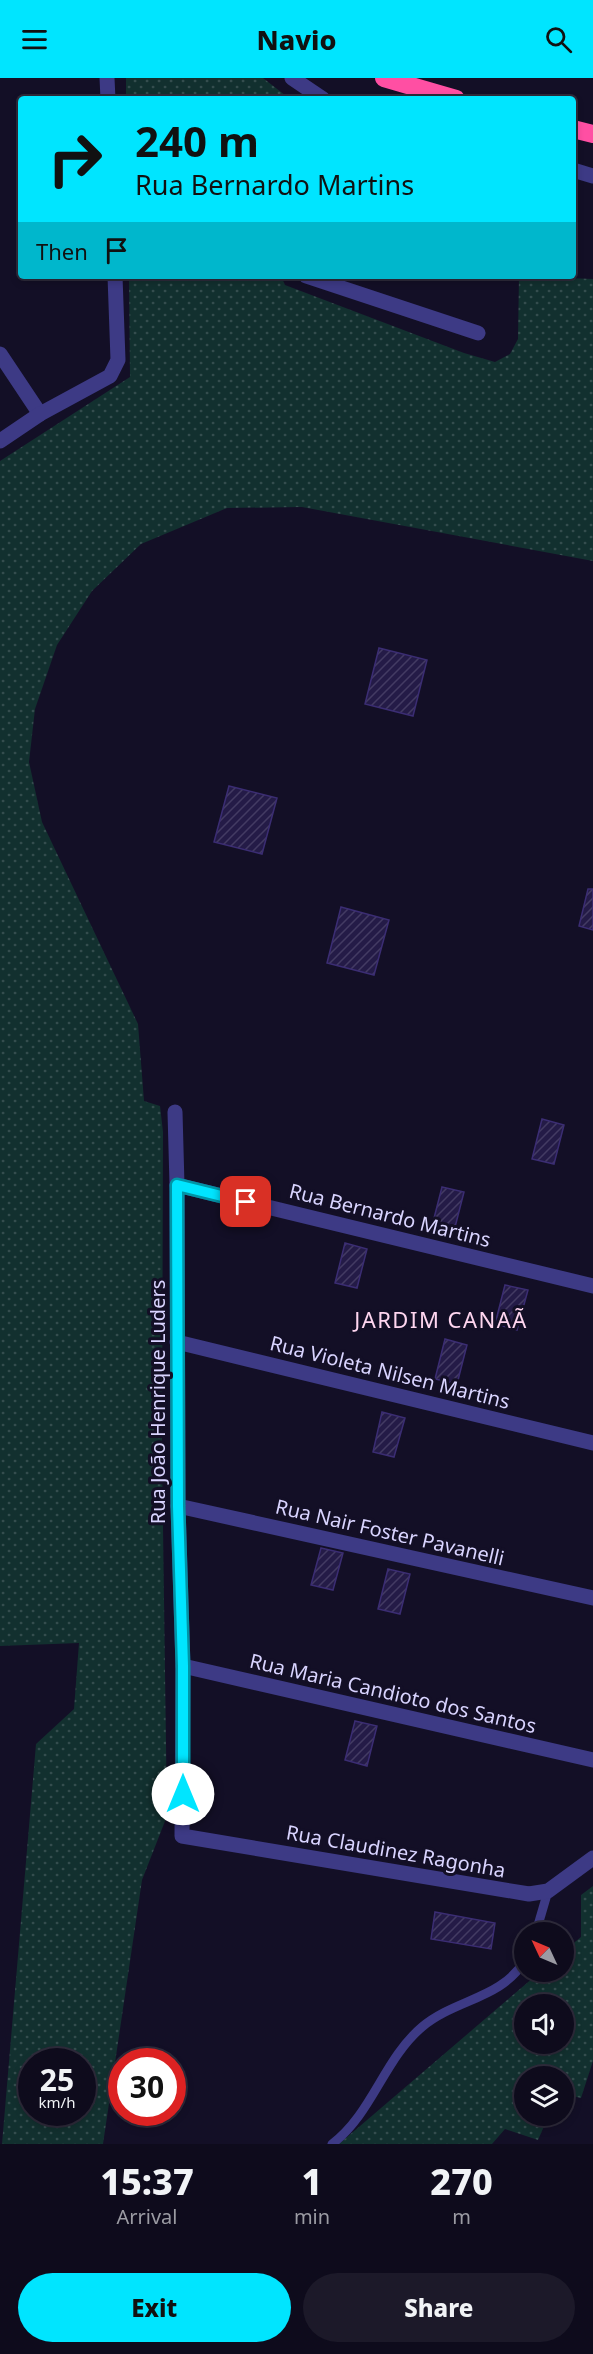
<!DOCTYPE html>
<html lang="en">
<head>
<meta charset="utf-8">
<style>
  body { margin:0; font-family:"Noto Sans",sans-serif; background:#1c1929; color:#f1f3f6; height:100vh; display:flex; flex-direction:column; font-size:22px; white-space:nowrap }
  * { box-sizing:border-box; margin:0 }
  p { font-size:20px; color:#9b9ba3 }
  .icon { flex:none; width:33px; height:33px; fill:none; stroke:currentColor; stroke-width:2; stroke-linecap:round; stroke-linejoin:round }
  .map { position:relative; height:2066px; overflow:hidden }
  .side { display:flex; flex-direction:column; background:#0e0b1c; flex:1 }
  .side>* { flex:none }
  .guide { position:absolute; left:18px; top:18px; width:558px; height:183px; border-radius:6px; box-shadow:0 3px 9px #0003,0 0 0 2px #2e2b3b; background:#00e5ff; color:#111; overflow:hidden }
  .needle { width:39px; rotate:314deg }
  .fabs { position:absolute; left:514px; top:1844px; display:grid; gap:12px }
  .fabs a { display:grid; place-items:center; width:60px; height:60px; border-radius:50%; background:#0e0b1c; box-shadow:0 3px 9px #0003,0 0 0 2px #2e2b3b; font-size:30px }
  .speed { position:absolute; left:18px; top:1970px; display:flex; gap:12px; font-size:30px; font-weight:700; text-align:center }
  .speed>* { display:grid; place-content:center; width:78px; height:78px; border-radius:50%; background:#0e0b1c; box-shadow:0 3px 9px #0003,0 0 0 2px #2e2b3b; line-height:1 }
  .speed small { font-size:15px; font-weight:400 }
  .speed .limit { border:9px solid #d22; background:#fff; color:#111 }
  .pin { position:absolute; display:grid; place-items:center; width:51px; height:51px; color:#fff; margin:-26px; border-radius:12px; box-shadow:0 3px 9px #0006 }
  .me { position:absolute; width:66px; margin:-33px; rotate:0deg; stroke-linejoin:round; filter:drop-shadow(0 0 4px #0008) }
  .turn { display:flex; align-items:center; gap:21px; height:126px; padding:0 18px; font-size:27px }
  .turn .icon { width:78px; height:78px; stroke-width:2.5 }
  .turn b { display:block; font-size:42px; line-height:51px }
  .then { display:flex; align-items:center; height:57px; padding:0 18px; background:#0003; gap:12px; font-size:22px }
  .eta { display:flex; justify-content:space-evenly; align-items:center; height:102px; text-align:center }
  .eta b { font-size:36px; font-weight:800; line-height:42px }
  .button { display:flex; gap:12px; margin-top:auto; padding:12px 18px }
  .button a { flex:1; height:69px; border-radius:36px; background:#00e5ff; color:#111; font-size:24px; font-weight:800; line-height:69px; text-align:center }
  .button a+a { background:#1c1929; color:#f1f3f6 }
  header { display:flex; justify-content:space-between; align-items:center; height:78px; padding:0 18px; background:#00e5ff; color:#111; font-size:27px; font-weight:800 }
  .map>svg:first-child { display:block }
  .park { fill:url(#park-dots); fill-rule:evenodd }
  .building { fill:url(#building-hatch); stroke:#3b2d73; stroke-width:1.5 }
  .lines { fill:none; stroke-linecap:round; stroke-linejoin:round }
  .lane { stroke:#3d3a85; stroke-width:9 }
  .street { stroke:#3d3a85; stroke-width:15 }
  .highway { stroke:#ff4fa3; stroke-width:18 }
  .route-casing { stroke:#0095a6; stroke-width:15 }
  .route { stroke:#00e5ff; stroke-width:10 }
  .labels { text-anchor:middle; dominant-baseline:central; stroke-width:6; stroke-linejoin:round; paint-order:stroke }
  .street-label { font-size:20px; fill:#d9d4ff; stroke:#130f26 }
  .quarter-label { font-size:22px; letter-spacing:1.5px; fill:#ffd6f0; stroke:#130f26 }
</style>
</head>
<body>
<header><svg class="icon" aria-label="menu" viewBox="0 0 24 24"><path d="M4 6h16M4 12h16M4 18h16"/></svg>Navio<svg class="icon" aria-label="search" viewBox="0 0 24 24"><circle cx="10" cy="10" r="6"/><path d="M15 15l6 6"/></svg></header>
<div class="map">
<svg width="593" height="2066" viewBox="0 0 593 2066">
  <defs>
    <pattern id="park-dots" width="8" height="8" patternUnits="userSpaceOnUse" patternTransform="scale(1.5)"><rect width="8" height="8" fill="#12302f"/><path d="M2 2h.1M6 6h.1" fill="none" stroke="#344d4e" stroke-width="1.8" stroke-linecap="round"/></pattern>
    <pattern id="building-hatch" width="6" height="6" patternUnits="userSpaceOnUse" patternTransform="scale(1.5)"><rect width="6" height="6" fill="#241b47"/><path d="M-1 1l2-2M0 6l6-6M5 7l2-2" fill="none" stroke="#433b63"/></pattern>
  </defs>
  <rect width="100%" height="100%" fill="#130f26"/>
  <g class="park">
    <path d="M126,0H263L290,21H126Z"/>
    <path d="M129,198H281L285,207L464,275L495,284L510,276L518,261L519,198L593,201V483L302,429L227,430L141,466L92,513L57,567L35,631L29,684L42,744L138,946L144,1023L160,1028L163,1054L162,1377L167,1738L142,1802L103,2066H2L36,1666L74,1631L79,1565L0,1568V383L130,299ZM32,1983H82V2034H32Z"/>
    <path d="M593,1808V1983L581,2020L564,2016V1998H525V2037H549L538,2062L505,2051L492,2066H339L541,1893H564V1873L581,1859V1817ZM525,1926H564V1965H525Z"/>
  </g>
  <g class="building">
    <path d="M379,570L427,582L413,638L365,626Z"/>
    <path d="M229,708L277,720L262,776L214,764Z"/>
    <path d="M588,811H593V852L579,848Z"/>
    <path d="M341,829L389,842L374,897L327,885Z"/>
    <path d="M542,1041L564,1047L554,1086L532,1081Z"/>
    <path d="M442,1109L464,1114L454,1153L432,1148Z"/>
    <path d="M345,1165L367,1171L357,1210L335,1205Z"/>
    <path d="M505,1207L528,1212L517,1252L495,1246Z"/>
    <path d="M445,1261L467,1267L457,1306L435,1301Z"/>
    <path d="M382,1334L405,1340L394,1379L373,1374Z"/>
    <path d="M321,1470L343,1475L333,1512L311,1507Z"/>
    <path d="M388,1491L410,1496L400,1536L378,1531Z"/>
    <path d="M355,1643L377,1648L367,1688L345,1682Z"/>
    <path d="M435,1834L495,1845L491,1871L431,1861Z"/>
  </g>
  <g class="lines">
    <g class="lane">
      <path d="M536,1854L548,1813"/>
      <path d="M332,2066C372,2036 384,1981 422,1949C455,1921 502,1921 525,1882"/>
    </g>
    <g class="street">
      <path d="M107,0L108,21"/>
      <path d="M292,0L323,21"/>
      <path d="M573,92L593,98"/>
      <path d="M306,198L478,255"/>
      <path d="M0,276L40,336"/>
      <path d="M0,363L40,336L110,298L118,282L115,198"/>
      <path d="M175,1034L177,1107L178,1428L183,1588L182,1758L529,1816L548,1813L593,1780"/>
      <path d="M177,1107L593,1208"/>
      <path d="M177,1264L593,1365"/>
      <path d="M178,1428L593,1520"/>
      <path d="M183,1588L593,1682"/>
    </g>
    <g class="highway">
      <path d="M384,0L456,21"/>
      <path d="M573,51L593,56"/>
    </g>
  </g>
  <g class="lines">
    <g class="route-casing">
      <path id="route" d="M183,1716V1588L178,1428L177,1107L246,1124"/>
    </g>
    <use href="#route" class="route"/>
  </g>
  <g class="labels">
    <g class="street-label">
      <text transform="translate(390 1137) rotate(14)">Rua Bernardo Martins</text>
      <text transform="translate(390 1294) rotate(14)">Rua Violeta Nilsen Martins</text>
      <text transform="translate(157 1324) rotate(-90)">Rua João Henrique Luders</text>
      <text transform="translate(390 1454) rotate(13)">Rua Nair Foster Pavanelli</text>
      <text transform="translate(393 1615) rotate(13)">Rua Maria Candioto dos Santos</text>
      <text transform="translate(396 1773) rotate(10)">Rua Claudinez Ragonha</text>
    </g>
    <g class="quarter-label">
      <text x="441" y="1241">JARDIM CANAÃ</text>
    </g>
  </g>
</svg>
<div class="fabs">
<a><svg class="needle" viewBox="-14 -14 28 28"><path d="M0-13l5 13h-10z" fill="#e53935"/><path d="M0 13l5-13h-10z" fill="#9b9ba3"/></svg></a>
<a><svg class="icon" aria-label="sound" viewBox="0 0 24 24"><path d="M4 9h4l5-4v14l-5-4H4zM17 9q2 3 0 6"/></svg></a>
<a><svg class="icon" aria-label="layers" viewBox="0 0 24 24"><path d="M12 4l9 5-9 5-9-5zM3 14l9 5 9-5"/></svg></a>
</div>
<div class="speed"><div>25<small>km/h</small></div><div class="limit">30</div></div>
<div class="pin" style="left:246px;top:1124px;background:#d93025"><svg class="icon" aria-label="arrive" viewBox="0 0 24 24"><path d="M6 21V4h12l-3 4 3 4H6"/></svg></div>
<svg class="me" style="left:183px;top:1716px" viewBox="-20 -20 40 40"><circle r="19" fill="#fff"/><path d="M0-13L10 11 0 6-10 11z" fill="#00e5ff"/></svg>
<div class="guide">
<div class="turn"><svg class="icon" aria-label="right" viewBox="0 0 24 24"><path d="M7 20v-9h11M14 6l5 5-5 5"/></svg><div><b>240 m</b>Rua Bernardo Martins</div></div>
<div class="then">Then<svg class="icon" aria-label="arrive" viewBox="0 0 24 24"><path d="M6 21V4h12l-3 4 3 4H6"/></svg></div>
</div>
</div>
<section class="side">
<div class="eta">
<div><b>15:37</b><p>Arrival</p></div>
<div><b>1</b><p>min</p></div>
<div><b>270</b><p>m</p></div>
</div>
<div class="button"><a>Exit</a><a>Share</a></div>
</section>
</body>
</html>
